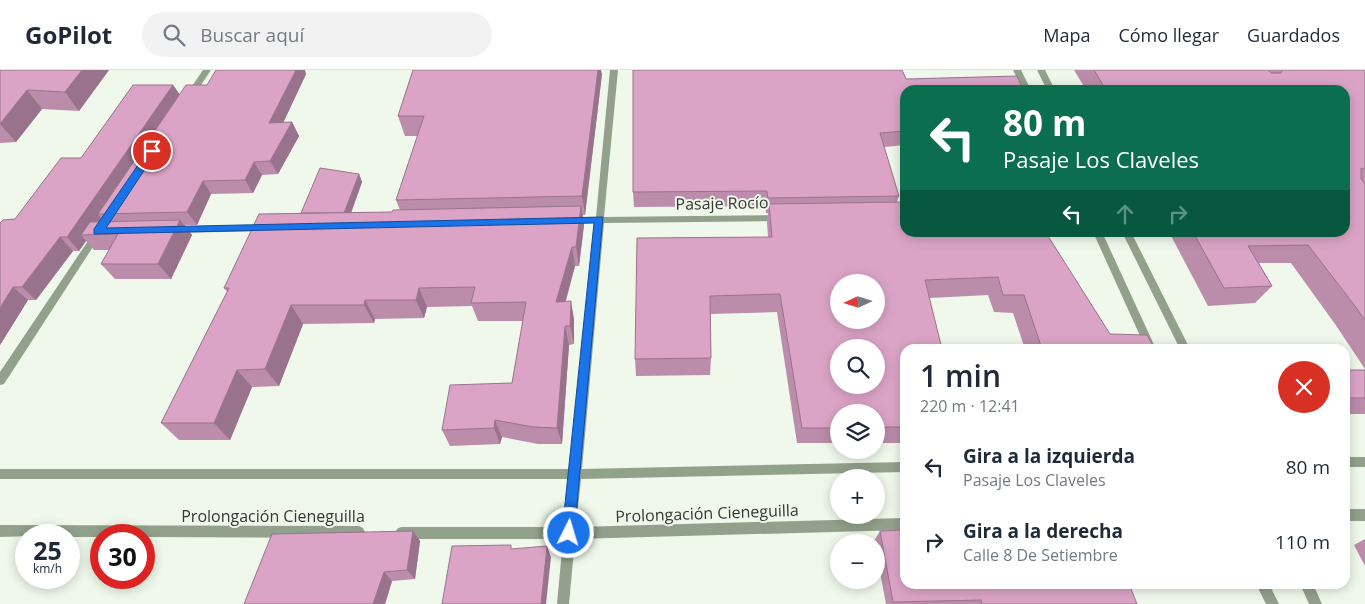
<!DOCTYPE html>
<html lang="es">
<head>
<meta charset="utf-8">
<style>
  body { margin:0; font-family:"Open Sans",sans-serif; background:#f2f2f3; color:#1f2937; height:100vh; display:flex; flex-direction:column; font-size:19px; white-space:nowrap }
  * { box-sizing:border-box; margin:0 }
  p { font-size:16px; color:#747a83 }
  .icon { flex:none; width:28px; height:28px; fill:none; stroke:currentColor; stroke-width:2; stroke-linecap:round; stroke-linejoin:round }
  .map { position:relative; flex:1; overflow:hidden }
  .drawer { position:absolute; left:900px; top:274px; width:450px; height:245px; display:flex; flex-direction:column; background:#fff; border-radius:15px; box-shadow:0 2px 12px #0003 }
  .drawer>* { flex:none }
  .banner { position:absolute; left:900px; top:15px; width:450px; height:152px; border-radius:15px; box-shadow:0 2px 12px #0003; background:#0b6e4f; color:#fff; overflow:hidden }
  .needle { width:32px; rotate:266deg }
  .tools { position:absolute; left:830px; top:204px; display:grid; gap:10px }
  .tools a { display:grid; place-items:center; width:55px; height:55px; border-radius:50%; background:#fff; box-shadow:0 2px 12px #0003; font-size:25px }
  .speed { position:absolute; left:15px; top:454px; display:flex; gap:10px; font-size:25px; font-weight:700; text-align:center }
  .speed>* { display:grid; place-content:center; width:65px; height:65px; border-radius:50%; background:#fff; box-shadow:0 2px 12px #0003; line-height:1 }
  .speed small { font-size:12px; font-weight:400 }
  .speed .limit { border:8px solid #d22; background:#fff; color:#111 }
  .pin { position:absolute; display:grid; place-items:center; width:42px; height:42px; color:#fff; margin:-21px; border:2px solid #fff; border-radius:50%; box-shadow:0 1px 5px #0007 }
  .me { position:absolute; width:55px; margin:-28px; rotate:5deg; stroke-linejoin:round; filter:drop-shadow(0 0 4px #0008) }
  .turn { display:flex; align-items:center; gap:18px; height:105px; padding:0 20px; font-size:22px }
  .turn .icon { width:65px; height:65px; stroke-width:2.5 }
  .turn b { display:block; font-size:35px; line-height:42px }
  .lanes { display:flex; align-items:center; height:48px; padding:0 20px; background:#0003; justify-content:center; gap:25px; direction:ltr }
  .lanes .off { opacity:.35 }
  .round { display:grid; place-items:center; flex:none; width:52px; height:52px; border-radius:26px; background:#f2f2f3 }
  .head { display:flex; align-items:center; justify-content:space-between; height:85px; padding:0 20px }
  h1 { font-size:30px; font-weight:600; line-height:38px }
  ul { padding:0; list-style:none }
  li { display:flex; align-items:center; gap:15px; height:75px; padding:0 20px }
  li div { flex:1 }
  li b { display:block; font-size:19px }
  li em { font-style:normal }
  header { display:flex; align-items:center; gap:30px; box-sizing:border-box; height:70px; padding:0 25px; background:#fff; border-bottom:1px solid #e0e1e3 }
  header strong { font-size:24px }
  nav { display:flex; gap:28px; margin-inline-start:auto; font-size:18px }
  .search { width:350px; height:45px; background:#f2f2f3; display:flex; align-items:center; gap:12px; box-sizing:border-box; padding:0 18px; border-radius:28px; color:#747a83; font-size:19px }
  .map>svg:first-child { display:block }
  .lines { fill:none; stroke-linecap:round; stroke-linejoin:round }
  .street { fill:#92a18b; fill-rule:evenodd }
  .wall { fill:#bc8daa; fill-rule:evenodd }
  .shaded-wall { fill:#99738b }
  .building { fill:#dba4c6; stroke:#99738b; fill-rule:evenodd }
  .route { fill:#1a73e8; stroke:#114b97 }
  .labels { text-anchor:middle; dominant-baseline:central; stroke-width:4; stroke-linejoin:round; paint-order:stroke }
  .street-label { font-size:16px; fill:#353833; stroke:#eff8eb }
</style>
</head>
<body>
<header>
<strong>GoPilot</strong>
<div class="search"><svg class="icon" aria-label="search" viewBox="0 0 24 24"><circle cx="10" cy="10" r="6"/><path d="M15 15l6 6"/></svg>Buscar aquí</div>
<nav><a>Mapa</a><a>Cómo llegar</a><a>Guardados</a></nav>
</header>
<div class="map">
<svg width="1365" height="534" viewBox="0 0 1365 534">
  <rect width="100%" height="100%" fill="#eff8eb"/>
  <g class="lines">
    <g class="street">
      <path d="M203,0H211L193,27H187L186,25Z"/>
      <path d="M610,0H618L604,147L779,145L783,148L779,151L604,153L582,399L905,392V402L581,409L576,457L905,448V460L575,469L569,534H557L563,469H401L397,467L395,463L397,459L401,457H564L569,409H0V399H570L595,153H571L567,150L571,147H596Z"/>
      <path d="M1013,0H1021L1031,20H1023Z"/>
      <path d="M1037,0H1045L1055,20H1047Z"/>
      <path d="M264,155L268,158L264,161L176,163L172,160L176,157Z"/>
      <path d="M97,161L100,162L101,164L100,166L4,314L0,315V302L94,162Z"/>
      <path d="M1093,162H1102L1156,279H1146Z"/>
      <path d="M1122,162H1131L1190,279H1180Z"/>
      <rect x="1345" y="387" width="20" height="10"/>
      <rect x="1345" y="439" width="20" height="12"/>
      <path d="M0,455L359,456L363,458L365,462L363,466L359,468L144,467V465H101V467H69V465L0,467Z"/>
      <path d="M1256,514H1269L1279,534H1266Z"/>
      <path d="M1300,514H1313L1322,534H1309Z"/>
    </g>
  </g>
  <g class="wall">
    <path d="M0,0H109L79,41L42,39L16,72L0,73Z"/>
    <path d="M1074,0H1365V299L1335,254L1291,193H1259L1272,216L1255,233L1208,236L1169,162H1345V20H1086Z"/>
    <path d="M306,4L283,53L292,52L299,66L278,104L262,105L253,123L211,124L197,155H185L192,165L171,209H115L101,194L109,180H94L86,171L79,181H73L36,230H28L0,275V153L15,149L81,88L173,15L180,25ZM101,148L105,151H99Z"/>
    <path d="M602,4L585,145H583L584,155L579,196H575L566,231L574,249V274L569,275L562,374H538L502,367L500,374L450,376L442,360L512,313L523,251H478L472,236L427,237L424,248L375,249L374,253L303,254L279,316L252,317L230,370H179L161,353L227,222L224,218L301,143L359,104L362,112L351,143L392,142L400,140L396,130L418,66H405L398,46Z"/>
    <path d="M905,20V75L884,77L899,126L897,132L905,162L939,166L1110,264L1155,279H1025L1013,243L994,242L988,225L930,228L905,279V373H876V342H839V373H797L777,242L710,244L711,288L710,305L636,306L635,289L768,167L767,153L768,143H766L765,136L634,137L633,122Z"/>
    <rect x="1345" y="300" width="20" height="44"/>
    <path d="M413,461L420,471L415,509L392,511L385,534H244Z"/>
    <path d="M880,461L905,514L1137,534H886L876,481V472H875L874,471Z"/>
    <path d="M1365,469V496L1354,475Z"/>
  </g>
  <g class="shaded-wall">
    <path d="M82,0H109L79,41L65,22Z"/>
    <path d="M296,0H305L306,4L277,66L269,53Z"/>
    <path d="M598,0H601L602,4L585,145L582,126Z"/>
    <path d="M173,15L182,28L98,144L101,148L90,165H81L86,171L79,181L67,167Z"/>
    <path d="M27,20L42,39L16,72L0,54Z"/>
    <path d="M292,52L299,66L278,104L270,91Z"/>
    <path d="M254,92L262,105L253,123L245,110Z"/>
    <path d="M359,104L362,112L348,151L344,143Z"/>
    <path d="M203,111L211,124L197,155L187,142Z"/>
    <path d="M581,136L584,155L579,196L576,177Z"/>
    <path d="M180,150L192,165L171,209L158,194Z"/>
    <path d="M60,167L73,181L36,230L22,217Z"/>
    <path d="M572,177L575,196L560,250L556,232Z"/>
    <path d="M13,217L28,230L0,275V238Z"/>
    <path d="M419,218L427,237L424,248L416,230Z"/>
    <path d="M365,230L375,249L374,253L364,235Z"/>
    <path d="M571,231L574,249V274L570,256Z"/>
    <path d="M291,235L303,254L279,316L265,299Z"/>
    <path d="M565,256L569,275L562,374L557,358Z"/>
    <path d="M237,300L252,317L230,370L214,353Z"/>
    <path d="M495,350L502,367L500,374L494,358Z"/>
    <path d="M413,461L420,471L415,509L407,500Z"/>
    <path d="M547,476L551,487L546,534H541Z"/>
    <path d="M384,502L392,511L385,534H373Z"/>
  </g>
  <g class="building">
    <path d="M0,0H82L65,22L27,20L0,54Z"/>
    <path d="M216,0H296L269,53L292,52L270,91L254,92L245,110L203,111L187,142L98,144L186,15H207Z"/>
    <path d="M413,0H598L582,126L396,130L424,46H398Z"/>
    <path d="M633,0H902L906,9L1017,6L1023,20H905V61L880,63L899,126L768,128L767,121L633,122Z"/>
    <path d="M1094,0H1268L1271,3H1281L1282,0H1365V99L1361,98V109L1365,114V250L1355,236L1308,175L1248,176L1272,216L1224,218L1193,162H1345V20H1106Z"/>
    <path d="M133,15H173L67,167H60L22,217H13L0,238V153L3,150L15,149L61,88H81Z"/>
    <path d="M320,98L359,104L344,143H301Z"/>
    <path d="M903,132L905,139V162H938L939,166H1048L1110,264L1147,265L1155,279H1042L1024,225H1003L998,207L925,210L942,279H905V357H876V342H839V358H802L780,224L710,226L711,288L635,289L637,168L772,167L769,134ZM839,212H876V250H839ZM839,278H876V315H839Z"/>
    <path d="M581,136L576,177H572L556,232L571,231L570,256H565L557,358L533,357L495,350L494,358L442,360L450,315L512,313L526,232L471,233L475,217L419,218L416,230H365L364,235H291L265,299L237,300L214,353H161L229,218H224L259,144L392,142L393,140Z"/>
    <path d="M180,150L158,194H101L118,164L81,165L90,152Z"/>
    <rect x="1345" y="300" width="20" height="28"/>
    <path d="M905,460V514H1129L1137,534H982L981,530L893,532L880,461Z"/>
    <path d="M413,461L407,500L384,502L373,534H244L272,464Z"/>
    <path d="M511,475V479L547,476L541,534H442L452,476Z"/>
  </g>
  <path class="route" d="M152,78L157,81L106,158L603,147L574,468L569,470L564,468L562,463L594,153L94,164V159L149,79Z"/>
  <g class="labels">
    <g class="street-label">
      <text transform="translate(722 133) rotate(-1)">Pasaje Rocío</text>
      <text transform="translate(707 443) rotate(-2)">Prolongación Cieneguilla</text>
      <text x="273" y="446">Prolongación Cieneguilla</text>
    </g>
  </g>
</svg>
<div class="tools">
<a><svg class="needle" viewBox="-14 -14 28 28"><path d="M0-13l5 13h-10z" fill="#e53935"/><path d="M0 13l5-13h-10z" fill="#747a83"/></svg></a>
<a><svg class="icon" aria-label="search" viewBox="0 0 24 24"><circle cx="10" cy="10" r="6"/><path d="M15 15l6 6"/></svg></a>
<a><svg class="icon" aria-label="layers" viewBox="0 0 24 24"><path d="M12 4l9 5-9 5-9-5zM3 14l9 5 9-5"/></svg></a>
<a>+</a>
<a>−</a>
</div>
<div class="speed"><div>25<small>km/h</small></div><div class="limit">30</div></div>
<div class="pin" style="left:152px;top:81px;background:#d93025"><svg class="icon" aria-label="arrive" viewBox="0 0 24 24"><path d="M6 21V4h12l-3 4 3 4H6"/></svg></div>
<svg class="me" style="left:569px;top:463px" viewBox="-20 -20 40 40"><circle r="17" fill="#1a73e8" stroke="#fff" stroke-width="3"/><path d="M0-11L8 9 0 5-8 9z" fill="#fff"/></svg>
<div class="banner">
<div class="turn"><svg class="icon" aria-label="left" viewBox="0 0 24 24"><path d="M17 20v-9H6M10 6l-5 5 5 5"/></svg><div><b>80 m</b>Pasaje Los Claveles</div></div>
<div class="lanes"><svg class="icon" aria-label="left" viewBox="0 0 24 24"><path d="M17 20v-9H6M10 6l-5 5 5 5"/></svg><svg class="icon off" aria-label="ahead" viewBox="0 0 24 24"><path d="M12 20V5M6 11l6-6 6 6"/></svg><svg class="icon off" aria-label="right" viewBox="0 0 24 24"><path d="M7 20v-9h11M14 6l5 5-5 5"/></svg></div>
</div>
<section class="drawer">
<div class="head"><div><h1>1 min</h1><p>220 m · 12:41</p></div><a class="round" style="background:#d93025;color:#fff"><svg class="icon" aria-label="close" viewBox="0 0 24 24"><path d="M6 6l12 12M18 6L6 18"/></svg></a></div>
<ul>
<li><svg class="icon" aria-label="left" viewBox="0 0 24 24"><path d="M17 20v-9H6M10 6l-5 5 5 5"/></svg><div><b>Gira a la izquierda</b><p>Pasaje Los Claveles</p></div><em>80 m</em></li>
<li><svg class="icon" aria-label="right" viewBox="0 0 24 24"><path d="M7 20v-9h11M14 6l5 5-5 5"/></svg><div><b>Gira a la derecha</b><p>Calle 8 De Setiembre</p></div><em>110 m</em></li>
</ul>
</section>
</div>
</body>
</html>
